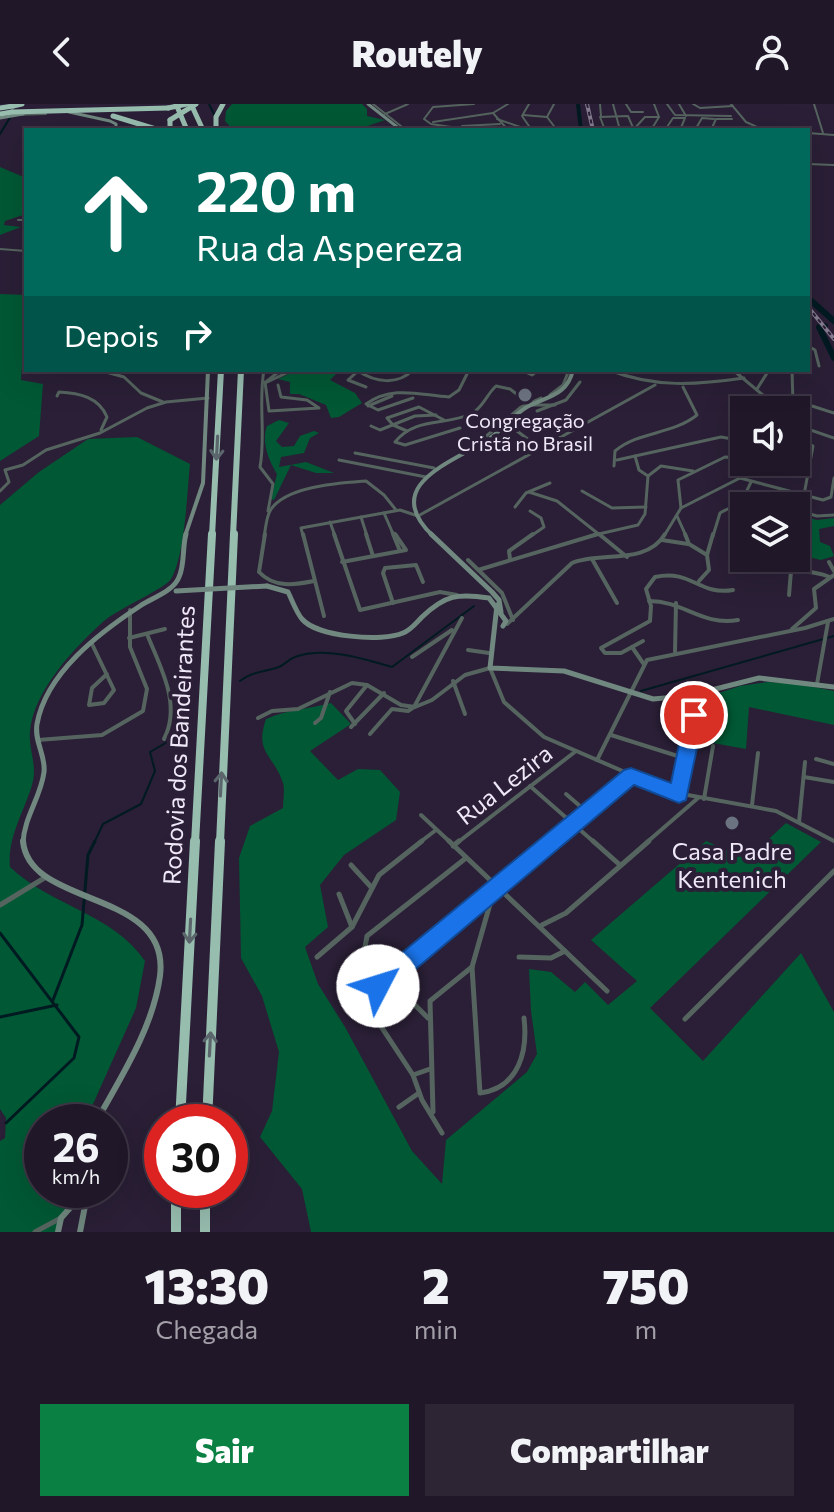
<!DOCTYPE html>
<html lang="pt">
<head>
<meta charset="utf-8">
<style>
  body { margin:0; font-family:Commissioner,sans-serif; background:#2d2434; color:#f1f3f6; height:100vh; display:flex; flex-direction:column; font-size:30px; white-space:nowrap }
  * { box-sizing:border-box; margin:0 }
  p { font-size:26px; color:#a29fa8 }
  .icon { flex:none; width:44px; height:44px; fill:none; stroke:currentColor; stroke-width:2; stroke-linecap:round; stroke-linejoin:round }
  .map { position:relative; height:1128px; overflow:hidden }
  .side { display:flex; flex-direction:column; background:#201728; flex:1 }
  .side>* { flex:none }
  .hud { position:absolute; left:24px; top:24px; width:786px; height:244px; border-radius:0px; box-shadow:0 8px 32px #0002,0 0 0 2px #3d3645; background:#00695c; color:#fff; overflow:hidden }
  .controls { position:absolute; left:730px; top:292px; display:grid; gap:16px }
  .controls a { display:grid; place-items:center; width:80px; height:80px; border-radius:0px; background:#201728; box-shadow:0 8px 32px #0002,0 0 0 2px #3d3645; font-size:40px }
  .speed { position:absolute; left:24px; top:1000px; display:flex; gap:16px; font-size:40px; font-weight:700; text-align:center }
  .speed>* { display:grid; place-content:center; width:104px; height:104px; border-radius:50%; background:#201728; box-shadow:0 8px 32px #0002,0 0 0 2px #3d3645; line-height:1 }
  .speed small { font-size:20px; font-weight:400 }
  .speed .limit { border:12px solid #d22; background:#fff; color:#111 }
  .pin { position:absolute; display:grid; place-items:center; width:68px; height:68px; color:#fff; margin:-34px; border:4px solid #fff; border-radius:50%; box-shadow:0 2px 8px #0007 }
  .me { position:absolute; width:88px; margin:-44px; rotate:50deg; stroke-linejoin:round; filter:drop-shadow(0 0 6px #0008) }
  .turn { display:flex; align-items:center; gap:28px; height:168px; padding:0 40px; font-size:36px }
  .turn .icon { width:104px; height:104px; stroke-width:2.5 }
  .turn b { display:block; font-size:56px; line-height:68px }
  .then { display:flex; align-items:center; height:76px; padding:0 40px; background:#0003; gap:16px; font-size:30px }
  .eta { display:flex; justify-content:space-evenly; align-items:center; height:136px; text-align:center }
  .eta b { font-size:48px; font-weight:800; line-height:56px }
  .cta { display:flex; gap:16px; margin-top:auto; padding:16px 40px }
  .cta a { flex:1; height:92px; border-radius:0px; background:#0b8043; color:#fff; font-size:32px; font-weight:800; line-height:92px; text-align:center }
  .cta a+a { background:#2d2434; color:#f1f3f6 }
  header { display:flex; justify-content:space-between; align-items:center; height:104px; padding:0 40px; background:#201728; font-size:36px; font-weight:800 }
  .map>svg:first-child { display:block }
  .forest { fill:#005834 }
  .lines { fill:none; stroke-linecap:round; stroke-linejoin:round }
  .stream-far1 { stroke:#001a21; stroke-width:2 }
  .stream { stroke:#001a21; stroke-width:3 }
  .river-far1 { stroke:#001a21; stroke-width:4 }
  .river { stroke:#001a21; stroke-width:6 }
  .minor-far3 { stroke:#55645f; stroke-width:2 }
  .minor-far2 { stroke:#55645f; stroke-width:3 }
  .minor-far1 { stroke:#55645f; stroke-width:4 }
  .minor { stroke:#55645f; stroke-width:5 }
  .tertiary { stroke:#55645f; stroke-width:4 }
  .secondary-far3 { stroke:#70887f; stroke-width:3 }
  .secondary-far2 { stroke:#70887f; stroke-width:4 }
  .secondary-far1 { stroke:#70887f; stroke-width:5 }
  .secondary { stroke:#70887f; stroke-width:6 }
  .motorway-far3 { stroke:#97bdaf; stroke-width:5 }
  .motorway-far2 { stroke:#97bdaf; stroke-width:6 }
  .motorway-far1 { stroke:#97bdaf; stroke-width:8 }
  .motorway { stroke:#97bdaf; stroke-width:10 }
  .rail-casing { stroke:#857c90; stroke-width:4 }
  .rail { stroke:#2a1f36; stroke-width:2; stroke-dasharray:4; stroke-linecap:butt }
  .secondary-bridge { stroke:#70887f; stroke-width:5 }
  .motorway-bridge { stroke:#97bdaf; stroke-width:5 }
  .oneway { stroke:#5b666c }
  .route { fill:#1a73e8; stroke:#114b97; stroke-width:2 }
  .worship-dot { fill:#6b7280; stroke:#2a1f36; stroke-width:3 }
  .labels { text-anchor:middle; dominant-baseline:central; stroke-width:8; stroke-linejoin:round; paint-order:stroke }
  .far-poi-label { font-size:20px; fill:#efe8f8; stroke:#2a1f36 }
  .street-label { font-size:24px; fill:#efe8f8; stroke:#2a1f36 }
  .poi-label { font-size:24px; fill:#efe8f8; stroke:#2a1f36 }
</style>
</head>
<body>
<header><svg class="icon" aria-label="back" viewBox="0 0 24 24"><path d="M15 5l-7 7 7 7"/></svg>Routely<svg class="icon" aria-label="person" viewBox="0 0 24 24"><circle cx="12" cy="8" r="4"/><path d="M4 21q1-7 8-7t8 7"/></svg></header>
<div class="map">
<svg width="834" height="1128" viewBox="0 0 834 1128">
  <rect width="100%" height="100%" fill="#2a1f36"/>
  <g class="forest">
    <path d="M232,0H362L367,5V12L385,16L356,26H233L225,17L226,7Z"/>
    <path d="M0,63L26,74V110L5,117L4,121L21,123L0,131Z"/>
    <path d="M0,190L26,191V260L22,262L21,276L43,280L39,332L0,357Z"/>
    <path d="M298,266H340L330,276L355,289L362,299L339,313L331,314L326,301L299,290H290V278L278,275Z"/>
    <path d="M279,316L289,319L276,337L282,343L294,342L300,332L314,327L319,329L310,334L304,349L281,353L279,363L306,358L334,369H316L291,361L274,396L271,395L277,370C269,357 261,338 267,322Z"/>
    <path d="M137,333L190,360C187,389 185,452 171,475C166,484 118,505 104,517C75,543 34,586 30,627C28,645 38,661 32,681C24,708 7,734 10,763C51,802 112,809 145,857L136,904L85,1018H42V1086H72L60,1128H0V1037L5,1034L6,1014L0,1005V401L39,368L88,335Z"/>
    <path d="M796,410L817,416L834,414V422L819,425L820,438L830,442L834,452L821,456L796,450Z"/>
    <path d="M768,578L799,580L834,587V621L749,603L746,645L691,635L704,594L740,582Z"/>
    <path d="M331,599L351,620L310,647L338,676L358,665L380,666L400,688L396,716L344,751L320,781L328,823L305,843L318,880L345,923L412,1047L442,1080L446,1036L527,968L537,950L531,907L529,865L551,868L575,888L585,878L608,901L637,877L591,836L706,737L747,755L786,719L821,738L650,904L703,957L801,849L834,908V1128H311L302,1085L260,1033L272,1007L279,948L262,892L241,854L239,754L250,722L283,704C283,697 285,686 283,679C274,651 254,649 266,615C286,606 309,605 331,599Z"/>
  </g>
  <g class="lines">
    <g class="stream-far1">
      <path d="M209,0L214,10"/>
      <path d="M0,30L11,12"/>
      <path d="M240,577C251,568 263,568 276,564C284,562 289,554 298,552C327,543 364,555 392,563L474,502"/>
      <path d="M641,587L834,532"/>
      <path d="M94,739L103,720L141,700L155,667L150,648L176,633"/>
    </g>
    <g class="stream">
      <path d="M0,829L79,933L74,954L6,1019"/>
      <path d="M53,896L82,821L88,751L95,737"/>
      <path d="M0,913L57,901"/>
    </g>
    <path class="river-far1" d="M578,0L581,26"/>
    <g class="river">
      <path d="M808,194L834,217"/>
      <path d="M825,222L819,223L834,254"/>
    </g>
    <g class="minor-far3">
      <path d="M373,0L406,26"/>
      <path d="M508,0L493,9L508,26"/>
      <path d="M529,0L522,12L531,25"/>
      <path d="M554,0L547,13L557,26"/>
      <path d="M600,0L601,12"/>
      <path d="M613,0L620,26"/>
      <path d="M626,0L631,8H643"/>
      <path d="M654,0L659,13"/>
      <path d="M667,0L675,11L731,12"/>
      <path d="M679,0L686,12"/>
      <path d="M693,0L700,4L733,2"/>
      <path d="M731,0L746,18L764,26"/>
      <path d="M814,0L823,29"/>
      <path d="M385,10L408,0"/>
      <path d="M14,11L46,10"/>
      <path d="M523,11L547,13"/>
      <path d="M497,15L529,26"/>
      <path d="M433,18L493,9"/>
      <path d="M462,22L500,20"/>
      <path d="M634,25L645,13H659L651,26"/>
      <path d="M471,26L431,20L424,15L433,3L474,0"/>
      <path d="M605,26L600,13L628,12L634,26"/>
      <path d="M665,26L673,14H685L680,26"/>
      <path d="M695,26L702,14L714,15"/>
      <path d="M711,26L716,15H732"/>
      <path d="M808,29L834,31"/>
      <path d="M808,60L834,61"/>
      <path d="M18,116H26"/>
      <path d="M0,145L26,147"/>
    </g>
    <g class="minor-far2">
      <path d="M808,242L815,246L819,262"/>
      <path d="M99,266L124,273L141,289L163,298"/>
      <path d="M264,266C258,298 266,331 260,363L273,380L268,407"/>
      <path d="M417,266H469"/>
      <path d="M521,266L532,271L538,266"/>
      <path d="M609,266C655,284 696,281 744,274"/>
      <path d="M733,266L770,297L812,302L834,309"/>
      <path d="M792,266L793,299"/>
      <path d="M358,267C375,278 397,282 413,266"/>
      <path d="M358,267L348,276L366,283"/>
      <path d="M267,277L281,266"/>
      <path d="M265,278L269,307L319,304L307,296L281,293L278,281"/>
      <path d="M265,279L293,266"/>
      <path d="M757,285L769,266"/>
      <path d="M550,291L563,281L569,266"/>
      <path d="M57,292L59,288C79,289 99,293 107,313L101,326"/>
      <path d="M413,294L378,306L366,300C393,281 419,291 449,293L459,286L469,266"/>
      <path d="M368,302L392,292"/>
      <path d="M766,306L770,297"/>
      <path d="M537,307L566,296L580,278"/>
      <path d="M509,321L541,345"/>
      <path d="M796,321L834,334"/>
      <path d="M371,322L380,326L415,312L436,311"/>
      <path d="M460,324L405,341L395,338C415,313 445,322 471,310C482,305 487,290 496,282L510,285L531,301H555"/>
      <path d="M407,327L393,321L387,314L419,303L444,316"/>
      <path d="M796,339L806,338L813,342L804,391"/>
      <path d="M472,344L521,303L541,294"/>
      <path d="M355,349L434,364"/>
      <path d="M339,356L426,373"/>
      <path d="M617,356L721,333L744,337"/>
      <path d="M614,362L615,347C639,327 672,331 697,311L683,283"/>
      <path d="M648,372L661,362L693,367"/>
      <path d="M740,374L823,396L831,393L834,374"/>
      <path d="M0,387L9,378L5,366L23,361L46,346L100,329L147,304L166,298L208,294"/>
      <path d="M582,387L612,404L646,403"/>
      <path d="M529,388L557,397L601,432"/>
      <path d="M741,399L751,378"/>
      <path d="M515,403L526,389L550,379"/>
      <path d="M681,404L678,376L725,353L744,354"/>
      <path d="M796,406L817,412L834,411"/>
      <path d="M530,407L541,414L544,423L531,432"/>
      <path d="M384,409L394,432"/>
      <path d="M744,410V425"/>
      <path d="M677,412L686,432"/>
      <path d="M361,413L367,432"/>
      <path d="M330,418L335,432"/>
      <path d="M392,428L397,432"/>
      <path d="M264,432C266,424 266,414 270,407C284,382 340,379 366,377L384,391L396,406"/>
      <path d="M303,432L301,424L400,406L418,412L655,281"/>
      <path d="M590,432L638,421L645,410L648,372L639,366L635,352"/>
      <path d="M664,432L681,404L740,374L746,369L750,358"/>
      <path d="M713,432L720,409C740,397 760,397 783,402"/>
    </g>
    <g class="minor-far1">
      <path d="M265,430L259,468C274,484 294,481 314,477"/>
      <path d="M303,430L324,512"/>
      <path d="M334,430L360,506L440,488L457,491"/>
      <path d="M366,430L373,452"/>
      <path d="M393,430L400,447"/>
      <path d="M599,430L627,453"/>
      <path d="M685,430L689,440L707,451"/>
      <path d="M662,436L688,440"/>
      <path d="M746,454C772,470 802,462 830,473"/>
      <path d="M510,455L509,447L533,430"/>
      <path d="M592,455L617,499"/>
      <path d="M468,456L502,489L513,516"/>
      <path d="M342,458L406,446L395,430"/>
      <path d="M829,458L834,467"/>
      <path d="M478,466L598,430"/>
      <path d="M699,477L709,466L707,451L713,430"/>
      <path d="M789,491L791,467"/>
      <path d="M649,497C684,497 701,522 738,516"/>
      <path d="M393,499L383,469L385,464L416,461L423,478"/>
      <path d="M507,520L572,459C600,447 646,462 665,430"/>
      <path d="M792,525L816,504L814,485L834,471"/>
      <path d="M147,530C160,563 182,600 164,635"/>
      <path d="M129,534L165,525"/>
      <path d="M643,537L621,549H605L601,544L650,517L651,502L646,485L655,473C692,465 699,492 733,486"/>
      <path d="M92,540L114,586L104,599L89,601L92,584L107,570"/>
      <path d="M632,543L643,559"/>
      <path d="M468,546L489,549"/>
      <path d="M675,548L676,499"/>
      <path d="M412,553L452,526"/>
      <path d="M453,577L465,610"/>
      <path d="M817,580L828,518"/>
      <path d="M258,614L272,607L298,605L352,579L367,581L401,601L415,603L432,596L465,571L490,564"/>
      <path d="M315,619L321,614L330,588"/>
      <path d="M355,620L346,607L367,581"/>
      <path d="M351,623L384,589"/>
      <path d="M370,630L392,605L408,607L414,603L462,514"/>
      <path d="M611,631L684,654"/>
      <path d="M38,636L102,631L143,607L147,585L130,543V506"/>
      <path d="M816,655L834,660"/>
      <path d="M597,656L647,556L805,524L834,515"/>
      <path d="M804,673L834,678"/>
      <path d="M530,682L595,739"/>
      <path d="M566,690L588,709"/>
      <path d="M679,690L687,638L701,589"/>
      <path d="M704,695L713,642"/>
      <path d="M752,701L758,649"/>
      <path d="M421,711L451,739"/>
      <path d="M799,718L805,658"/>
      <path d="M419,739L436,726"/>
      <path d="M457,739L576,647"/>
      <path d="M550,739L631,672"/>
      <path d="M646,739L698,694"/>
    </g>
    <g class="minor">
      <path d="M449,737L607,887"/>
      <path d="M593,737L620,761"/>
      <path d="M453,742L459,737"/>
      <path d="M351,761L372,784"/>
      <path d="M494,786L472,863L480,989C519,984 528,947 524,914"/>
      <path d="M339,790L352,823"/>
      <path d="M0,801L46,773"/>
      <path d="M542,821L566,809L649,737"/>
      <path d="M317,853L352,823L379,771L422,737"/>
      <path d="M519,853L551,854L565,847"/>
      <path d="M388,874L428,914"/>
      <path d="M350,908L552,737"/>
      <path d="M685,915L834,767"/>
      <path d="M413,971L430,965"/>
      <path d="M399,1003L419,989"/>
      <path d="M433,1008L430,897L472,863"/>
      <path d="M442,1029L422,996L413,971L363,895L360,871L367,832L466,754"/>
      <path d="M35,1128L59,1115"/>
    </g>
    <path class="tertiary" d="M490,564L504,598L544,633L671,688L776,707L834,737"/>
    <g class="secondary-far3">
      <path d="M368,0L401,26"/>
      <path d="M69,8L110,17L116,20V26"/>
      <path d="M0,14L23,10"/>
    </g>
    <g class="secondary-far2">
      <path d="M185,432L203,379L208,266"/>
      <path d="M433,432C379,381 453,358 489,335C503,325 513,311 527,303C547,292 567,292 573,266"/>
    </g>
    <g class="secondary-far1">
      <path d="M431,430L492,488L499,496L501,508"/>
      <path d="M267,482L288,488C292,496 296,508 302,515C317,533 383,538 403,529C411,526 416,519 422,513C445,491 458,489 489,494L506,517L503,522"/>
      <path d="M497,501L490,564L564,567L653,595L688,592L759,574L834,583"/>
      <path d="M23,739C24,713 41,693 44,668C46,652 34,637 37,620C46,569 99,529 140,502C152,494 174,487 179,473C185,460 182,444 186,430"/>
    </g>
    <g class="secondary">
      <path d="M23,737C29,805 171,784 160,872C153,924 121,973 96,1018"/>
      <path d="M58,1128L61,1114L86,1086"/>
      <path d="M80,1128L88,1086"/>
    </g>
    <g class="motorway-far3">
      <path d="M176,0L187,26"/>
      <path d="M191,0L203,26"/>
      <path d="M13,2L22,0"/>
      <path d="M12,8L168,4"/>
      <path d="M113,12L159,26"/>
      <path d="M170,16V26"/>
      <path d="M216,26V13L223,0"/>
    </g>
    <g class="motorway-far2">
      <path d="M212,432L221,266"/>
      <path d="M233,432L241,266"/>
    </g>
    <g class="motorway-far1">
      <path d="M195,739L212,430"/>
      <path d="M220,739L234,430"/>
    </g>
    <g class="motorway">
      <path d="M180,1018L195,737"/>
      <path d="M207,1018L220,737"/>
      <path d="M176,1086V1128"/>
      <path d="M205,1086V1128"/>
    </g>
    <g class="rail-casing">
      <g id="rail">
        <path d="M587,0L593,26"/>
        <path d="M808,203L834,235"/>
      </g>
    </g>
    <use href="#rail" class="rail"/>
    <path class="secondary-bridge" d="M176,487L267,482"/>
    <g class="motorway-bridge">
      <path d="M0,4L13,2"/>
      <path d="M168,4L187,0"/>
      <path d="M0,10L12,8"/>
      <path d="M170,16L196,0"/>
    </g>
  </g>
  <defs><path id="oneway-shaft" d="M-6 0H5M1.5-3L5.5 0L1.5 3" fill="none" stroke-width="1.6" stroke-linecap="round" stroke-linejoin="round" transform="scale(2)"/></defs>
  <g class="oneway">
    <use href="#oneway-shaft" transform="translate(217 344) rotate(93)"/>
    <use href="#oneway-shaft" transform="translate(221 680) rotate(-87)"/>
    <use href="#oneway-shaft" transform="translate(190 827) rotate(93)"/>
    <use href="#oneway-shaft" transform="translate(210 940) rotate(-87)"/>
  </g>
  <path class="route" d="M694,604L701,606L704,611L686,696L679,699L634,681L386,890L378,893L370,890L366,882L370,875L624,666L631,664L671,679L685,611L688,606Z"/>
  <g class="worship-dot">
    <circle cx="525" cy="291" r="8"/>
    <circle cx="732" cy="719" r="8"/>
  </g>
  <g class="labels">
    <g class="far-poi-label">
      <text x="525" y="316">Congregação<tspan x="525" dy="23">Cristã no Brasil</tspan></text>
    </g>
    <g class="street-label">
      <text transform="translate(178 641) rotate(-87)">Rodovia dos Bandeirantes</text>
      <text transform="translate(504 680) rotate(-38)">Rua Lezira</text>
    </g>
    <g class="poi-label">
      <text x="732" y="746">Casa Padre<tspan x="732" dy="28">Kentenich</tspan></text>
    </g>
  </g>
</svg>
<div class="controls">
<a><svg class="icon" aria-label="sound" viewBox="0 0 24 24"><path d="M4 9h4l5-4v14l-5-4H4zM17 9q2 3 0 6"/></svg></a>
<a><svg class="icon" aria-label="layers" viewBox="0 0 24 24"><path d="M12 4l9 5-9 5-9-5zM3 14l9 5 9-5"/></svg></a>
</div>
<div class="speed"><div>26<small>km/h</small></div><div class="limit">30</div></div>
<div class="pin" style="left:694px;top:611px;background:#d93025"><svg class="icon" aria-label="arrive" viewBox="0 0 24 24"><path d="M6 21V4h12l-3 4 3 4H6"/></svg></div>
<svg class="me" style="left:378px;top:882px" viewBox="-20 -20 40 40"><circle r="19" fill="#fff"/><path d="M0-13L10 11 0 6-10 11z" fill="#1a73e8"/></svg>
<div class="hud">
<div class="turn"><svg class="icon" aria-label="ahead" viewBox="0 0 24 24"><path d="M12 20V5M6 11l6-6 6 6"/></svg><div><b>220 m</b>Rua da Aspereza</div></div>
<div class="then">Depois<svg class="icon" aria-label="right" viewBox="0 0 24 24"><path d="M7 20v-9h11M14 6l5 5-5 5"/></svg></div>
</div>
</div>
<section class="side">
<div class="eta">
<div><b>13:30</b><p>Chegada</p></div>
<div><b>2</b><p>min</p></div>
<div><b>750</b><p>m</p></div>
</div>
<div class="cta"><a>Sair</a><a>Compartilhar</a></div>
</section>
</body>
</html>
